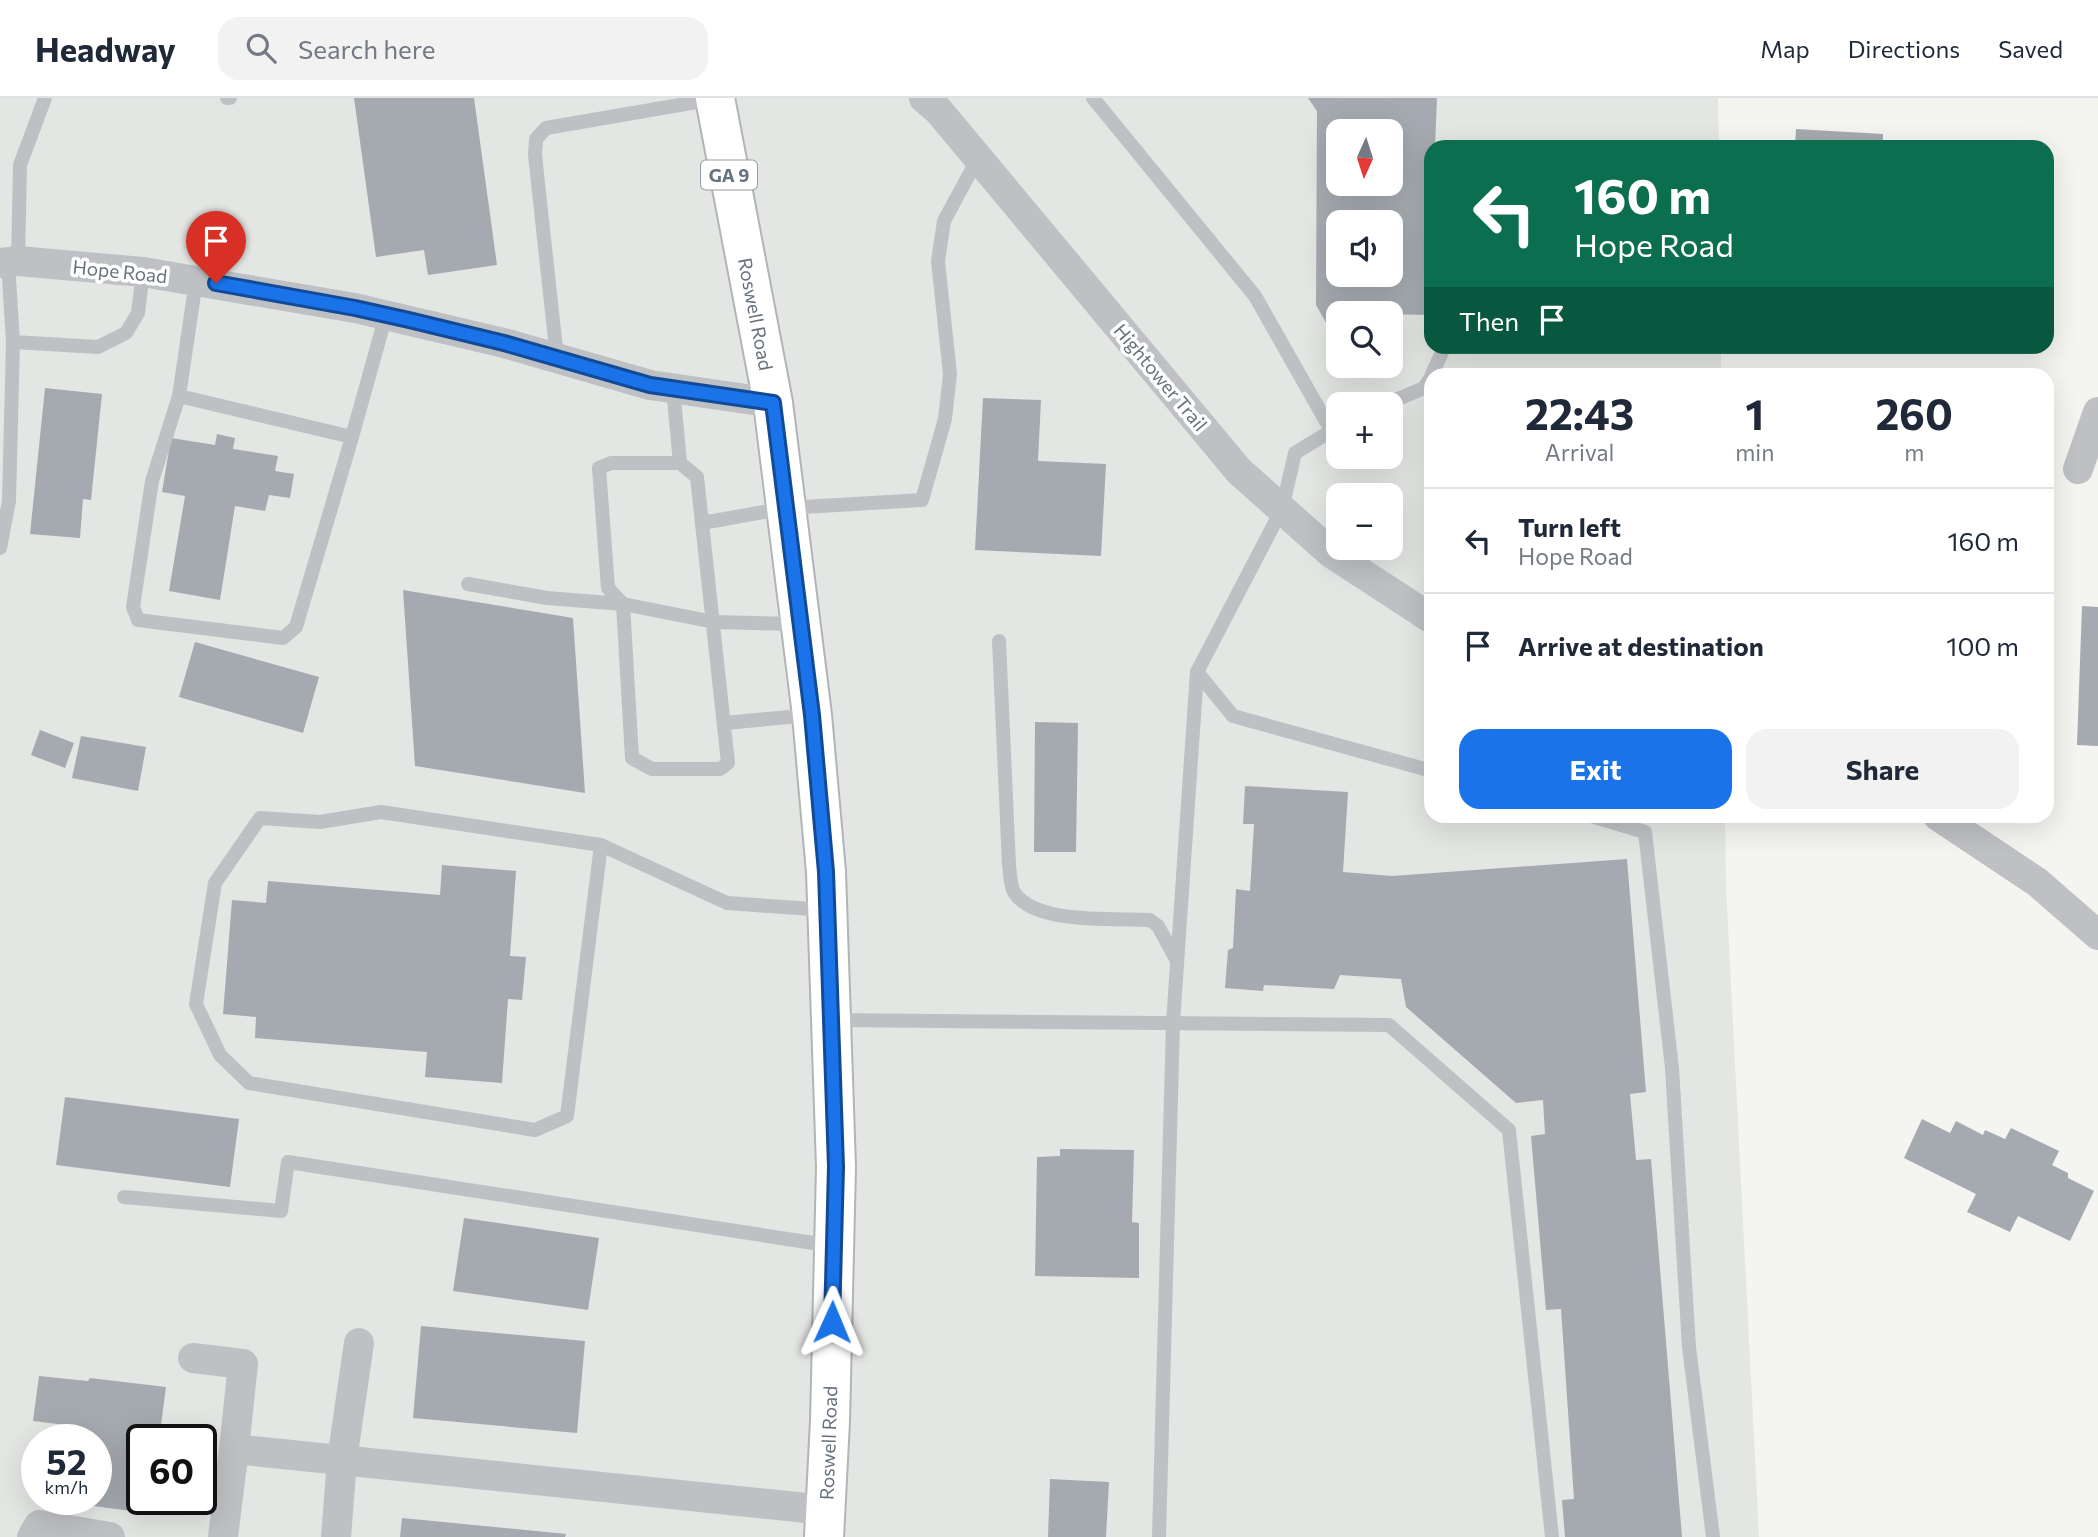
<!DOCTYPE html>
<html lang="en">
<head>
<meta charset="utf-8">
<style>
  body { margin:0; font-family:Commissioner,sans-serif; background:#f2f2f3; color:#1f2937; height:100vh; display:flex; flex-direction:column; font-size:26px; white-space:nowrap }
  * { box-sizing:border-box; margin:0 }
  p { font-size:23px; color:#747a83 }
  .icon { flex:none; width:38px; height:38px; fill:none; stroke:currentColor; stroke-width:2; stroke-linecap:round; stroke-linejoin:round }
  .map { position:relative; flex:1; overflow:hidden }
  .details { position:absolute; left:1424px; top:270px; width:630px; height:455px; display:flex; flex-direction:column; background:#fff; border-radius:21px; box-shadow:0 7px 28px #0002 }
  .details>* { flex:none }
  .banner { position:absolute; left:1424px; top:42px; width:630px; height:214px; border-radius:21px; box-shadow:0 7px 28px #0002; background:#0b6e4f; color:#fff; overflow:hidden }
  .needle { width:46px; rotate:183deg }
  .fabs { position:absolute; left:1326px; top:21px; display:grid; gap:14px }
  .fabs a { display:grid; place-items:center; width:77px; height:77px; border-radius:14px; background:#fff; box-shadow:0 7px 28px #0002; font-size:35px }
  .speed { position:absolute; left:21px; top:1326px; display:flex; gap:14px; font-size:35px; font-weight:700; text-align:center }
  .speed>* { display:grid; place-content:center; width:91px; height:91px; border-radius:50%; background:#fff; box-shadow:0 7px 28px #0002; line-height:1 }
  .speed small { font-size:18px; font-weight:400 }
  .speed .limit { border:4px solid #111; border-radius:10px; background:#fff; color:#111 }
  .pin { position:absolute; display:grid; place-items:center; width:60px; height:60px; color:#fff; margin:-72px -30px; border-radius:50% 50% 50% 0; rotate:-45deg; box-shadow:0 0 7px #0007 }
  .pin .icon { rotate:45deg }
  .me { position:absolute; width:77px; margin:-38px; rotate:1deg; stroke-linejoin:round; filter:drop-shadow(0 0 5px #0008) }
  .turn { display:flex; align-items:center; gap:24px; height:147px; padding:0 35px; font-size:32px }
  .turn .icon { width:91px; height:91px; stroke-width:2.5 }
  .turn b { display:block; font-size:49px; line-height:60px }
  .then { display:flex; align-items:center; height:66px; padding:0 35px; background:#0003; gap:14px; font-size:26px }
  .eta { display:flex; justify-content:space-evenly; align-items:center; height:119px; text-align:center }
  .eta b { font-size:42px; font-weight:700; line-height:49px }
  .button { display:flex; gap:14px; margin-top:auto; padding:14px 35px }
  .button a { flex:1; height:80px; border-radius:21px; background:#1a73e8; color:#fff; font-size:28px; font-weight:700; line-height:80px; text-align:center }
  .button a+a { background:#f2f2f3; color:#1f2937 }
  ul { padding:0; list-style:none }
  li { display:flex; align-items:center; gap:21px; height:105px; padding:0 35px; border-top:2px solid #e0e1e3 }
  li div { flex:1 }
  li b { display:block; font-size:26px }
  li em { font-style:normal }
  header { display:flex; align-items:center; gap:42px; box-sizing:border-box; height:98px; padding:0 35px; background:#fff; border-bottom:2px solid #e0e1e3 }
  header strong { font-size:33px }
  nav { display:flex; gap:38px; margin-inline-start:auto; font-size:24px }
  .search { width:490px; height:63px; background:#f2f2f3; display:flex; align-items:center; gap:18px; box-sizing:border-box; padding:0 24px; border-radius:21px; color:#747a83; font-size:26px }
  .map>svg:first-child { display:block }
  .built { fill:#e4e6e4; fill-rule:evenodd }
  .building { fill:#a5aab0; fill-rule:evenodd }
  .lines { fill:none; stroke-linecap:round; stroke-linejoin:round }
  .primary-casing { stroke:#b1b4b8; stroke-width:42 }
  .service { stroke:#bec0c4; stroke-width:14 }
  .minor { stroke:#bec0c4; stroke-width:30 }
  .primary { stroke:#fff; stroke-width:38 }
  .route-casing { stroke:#114b97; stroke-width:18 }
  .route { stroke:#1a73e8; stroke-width:12 }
  .labels { text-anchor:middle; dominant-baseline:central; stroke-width:7; stroke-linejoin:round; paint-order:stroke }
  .shield { fill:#fff; stroke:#959ca5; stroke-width:2 }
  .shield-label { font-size:18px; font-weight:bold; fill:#67727e }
  .street-label { font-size:19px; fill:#67727e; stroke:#fff }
</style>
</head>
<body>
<header>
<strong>Headway</strong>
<div class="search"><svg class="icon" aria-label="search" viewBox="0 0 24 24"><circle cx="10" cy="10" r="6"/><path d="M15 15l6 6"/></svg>Search here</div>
<nav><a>Map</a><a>Directions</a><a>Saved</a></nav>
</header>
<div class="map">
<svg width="2098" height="1439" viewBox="0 0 2098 1439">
  <rect width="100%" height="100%" fill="#f4f4f1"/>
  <path class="built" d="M0,0H1718L1719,49H1432V248L1721,249V276H1432V718H1725L1726,788L1759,1439H0ZM1339,33H1391V86H1339ZM1339,124H1391V177H1339ZM1339,215H1391V268H1339ZM1339,306H1391V359H1339ZM1339,397H1391V450H1339ZM37,1342H96V1402H37ZM142,1342H201V1402H142Z"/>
  <g class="building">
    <path d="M354,0H474L497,167L428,177L424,152L376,159Z"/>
    <path d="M1308,0H1437L1435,49H1432V147L1429,217L1339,215V230H1329L1316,207L1317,13ZM1339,33H1391V86H1339ZM1339,124H1391V177H1339Z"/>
    <path d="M1796,31L1883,36V49H1795Z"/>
    <path d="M45,290L102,296L91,402L83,401L80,440L30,436Z"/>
    <path d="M983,300L1041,302L1038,363L1106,366L1101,458L975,452Z"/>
    <path d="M217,336L235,340L233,351L278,358L275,373L294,376L290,400L269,397L265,413L235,408L220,502L169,493L185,398L162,394L171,340L215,347Z"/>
    <path d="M403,492L573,520L585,695L415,668Z"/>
    <path d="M2082,508L2098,509V648L2077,647Z"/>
    <path d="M195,544L319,579L303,635L179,599Z"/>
    <path d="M1035,624L1078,625L1076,754H1034Z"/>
    <path d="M40,632L74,645L65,670L31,657Z"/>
    <path d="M81,638L146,649L138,693L72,680Z"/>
    <path d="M1245,688L1348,694L1343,774L1392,778L1627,761L1646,994L1630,996L1636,1062L1651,1061L1682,1439H1565L1562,1402L1574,1401L1561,1211L1546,1212L1531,1038L1545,1036L1543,1002L1516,1005L1406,909L1401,881L1340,877L1334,891L1264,887L1263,893L1225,890L1228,852L1233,850L1236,791L1250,793L1254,726H1243Z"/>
    <path d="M442,767L516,773L510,858L526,859L522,902L508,901L502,985L425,979L427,954L255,940L256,919L223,916L232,802L266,805L268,783L440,797Z"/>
    <path d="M65,999L239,1021L230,1089L56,1067Z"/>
    <path d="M1922,1021L1950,1035L1956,1023L1983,1037L1985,1032L2005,1041L2011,1030L2059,1053L2052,1067L2068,1075V1080L2094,1093L2070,1143L2018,1118L2010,1134L1967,1114L1976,1096L1904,1060Z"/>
    <path d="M1060,1051L1134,1052L1132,1124L1139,1125V1180L1035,1178L1037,1059L1060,1058Z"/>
    <path d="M464,1120L599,1140L588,1212L453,1193Z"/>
    <path d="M421,1228L585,1243L577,1335L413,1320Z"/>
    <path d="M39,1278L88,1283L90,1280L166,1289L159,1342H142V1402H147L146,1415L71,1405L72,1402H96V1342H80L82,1329L33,1323Z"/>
    <path d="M1050,1381L1109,1384L1106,1439H1048Z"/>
    <path d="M402,1420L566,1436L565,1439H400Z"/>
  </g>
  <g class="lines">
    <g class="primary-casing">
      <path id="primary" d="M715,0L773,305L812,617L826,774L836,1069L830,1323L824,1439"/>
    </g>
    <g class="service">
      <path d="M227,0H230"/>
      <path d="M1093,0L1255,198L1331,332"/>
      <path d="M18,163L20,67L45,0"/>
      <path d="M196,183L179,298L152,383L133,509L138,522L283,540L296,529L352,339L386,217"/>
      <path d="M13,244L98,249L126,235L138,215L143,174"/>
      <path d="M557,260L535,57L536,41L546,30L714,1"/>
      <path d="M1432,276L1445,248"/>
      <path d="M673,290L680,365H611L599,370L608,490L623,506L632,660L652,671H720L728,665L697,379L680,365"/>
      <path d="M179,298L352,339"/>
      <path d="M1386,306L1424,290L1432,278"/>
      <path d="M702,425L786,410L922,402L945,321L950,276L938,163L944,123L978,60"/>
      <path d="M0,450L9,403L13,244L8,164"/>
      <path d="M468,486L547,500L623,506L714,524L799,526"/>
      <path d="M999,543L1009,767C1010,774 1010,787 1014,794C1034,827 1115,820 1150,822L1158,828L1177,863"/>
      <path d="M1197,574L1233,618L1432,673"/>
      <path d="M725,625L811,617"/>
      <path d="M1591,718L1645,734L1672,970L1689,1249L1713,1439"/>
      <path d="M601,747L567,1018L535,1032L249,985L220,957L196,906L215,785L260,720L320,724L381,714L601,747L727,805L826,812"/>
      <path d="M832,922L1389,927L1509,1032L1552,1439"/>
      <path d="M124,1099L281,1113L288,1064L833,1148"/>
      <path d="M1159,1439L1173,925L1197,574L1282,411L1295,355L1339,328"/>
    </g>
    <g class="minor">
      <path d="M924,0L938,12L1239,373L1331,455L1432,521"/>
      <path d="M0,165L18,163L143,174L355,210L504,245L650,287L773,305"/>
      <path d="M2078,371L2098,314"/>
      <path d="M1938,718L2037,784L2098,837"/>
      <path d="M193,1260L243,1266L234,1351"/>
      <path d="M32,1439L39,1427L110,1439"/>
      <path d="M223,1439L234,1351L826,1412"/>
      <path d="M336,1439L342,1362L359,1245"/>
    </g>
    <use href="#primary" class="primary"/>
  </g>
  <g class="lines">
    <g class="route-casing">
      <path id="route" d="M216,185L355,210L409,222L504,245L650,287L773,305L812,617L826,774L836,1069L832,1224"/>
    </g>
    <use href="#route" class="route"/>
  </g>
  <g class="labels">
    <rect class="shield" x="701" y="62.5" width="56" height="29" rx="5"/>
    <g class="shield-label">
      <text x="729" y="77">GA 9</text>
    </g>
    <g class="street-label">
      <text transform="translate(120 173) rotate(6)">Hope Road</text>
      <text transform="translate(756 216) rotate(79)">Roswell Road</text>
      <text transform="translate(1161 279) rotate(50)">Hightower Trail</text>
      <text transform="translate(828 1345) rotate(-88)">Roswell Road</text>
    </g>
  </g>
</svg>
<div class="fabs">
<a><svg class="needle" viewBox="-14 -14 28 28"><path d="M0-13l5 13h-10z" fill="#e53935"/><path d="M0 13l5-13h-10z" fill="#747a83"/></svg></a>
<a><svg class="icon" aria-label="sound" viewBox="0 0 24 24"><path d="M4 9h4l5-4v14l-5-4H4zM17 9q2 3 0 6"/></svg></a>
<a><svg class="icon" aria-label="search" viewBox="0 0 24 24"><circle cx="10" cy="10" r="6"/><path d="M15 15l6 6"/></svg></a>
<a>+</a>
<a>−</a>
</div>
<div class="speed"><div>52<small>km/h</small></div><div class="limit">60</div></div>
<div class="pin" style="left:216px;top:185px;background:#d93025"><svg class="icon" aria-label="arrive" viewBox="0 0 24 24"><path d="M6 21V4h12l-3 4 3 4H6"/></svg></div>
<svg class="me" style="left:832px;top:1224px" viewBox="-20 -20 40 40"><path d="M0-17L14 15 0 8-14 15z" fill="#1a73e8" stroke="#fff" stroke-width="4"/></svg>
<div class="banner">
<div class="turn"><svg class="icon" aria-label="left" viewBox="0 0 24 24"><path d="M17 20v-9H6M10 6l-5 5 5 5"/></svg><div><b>160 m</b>Hope Road</div></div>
<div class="then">Then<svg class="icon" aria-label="arrive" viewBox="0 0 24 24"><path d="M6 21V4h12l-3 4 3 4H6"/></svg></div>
</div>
<section class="details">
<div class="eta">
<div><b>22:43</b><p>Arrival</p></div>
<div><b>1</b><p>min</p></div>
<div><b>260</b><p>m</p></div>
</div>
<ul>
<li><svg class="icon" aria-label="left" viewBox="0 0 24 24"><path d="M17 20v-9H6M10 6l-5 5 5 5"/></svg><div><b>Turn left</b><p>Hope Road</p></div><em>160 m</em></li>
<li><svg class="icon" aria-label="arrive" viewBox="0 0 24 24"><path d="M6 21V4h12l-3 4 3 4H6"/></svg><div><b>Arrive at destination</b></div><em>100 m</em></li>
</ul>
<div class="button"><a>Exit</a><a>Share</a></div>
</section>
</div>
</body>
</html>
